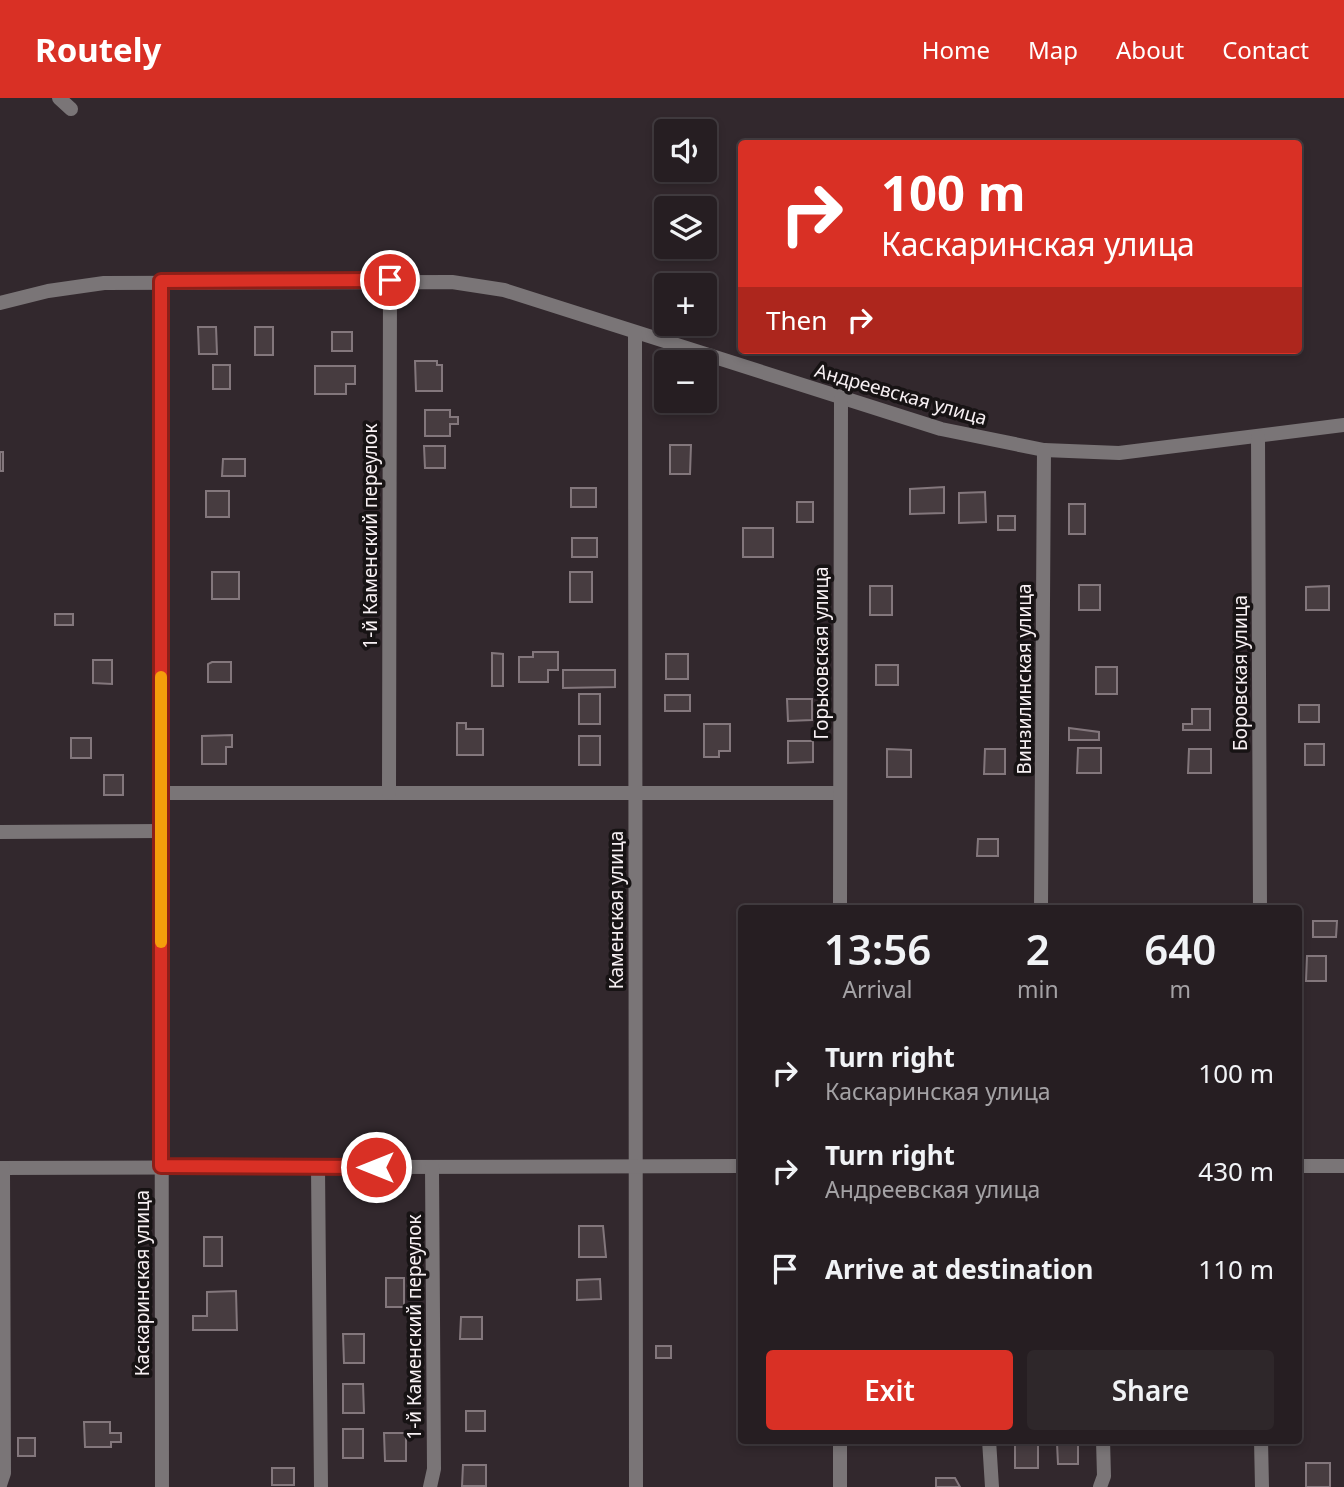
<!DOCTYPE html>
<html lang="en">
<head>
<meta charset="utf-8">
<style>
  body { margin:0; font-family:"Noto Sans",sans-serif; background:#2e272a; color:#f1f3f6; height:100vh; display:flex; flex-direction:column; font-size:26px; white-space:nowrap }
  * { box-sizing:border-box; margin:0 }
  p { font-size:23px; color:#a4a2a5 }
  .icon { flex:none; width:38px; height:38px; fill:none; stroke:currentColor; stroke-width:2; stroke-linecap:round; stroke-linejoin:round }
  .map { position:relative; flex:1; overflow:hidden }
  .panel { position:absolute; left:738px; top:807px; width:564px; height:539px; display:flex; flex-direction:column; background:#261e22; border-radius:7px; box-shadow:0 4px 10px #0003,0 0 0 2px #423c40 }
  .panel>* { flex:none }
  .hud { position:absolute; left:738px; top:42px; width:564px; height:214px; border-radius:7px; box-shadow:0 4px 10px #0003,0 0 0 2px #423c40; background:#d93025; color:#fff; overflow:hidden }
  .controls { position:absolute; left:654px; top:21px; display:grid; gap:14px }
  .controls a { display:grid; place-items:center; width:63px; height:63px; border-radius:7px; background:#261e22; box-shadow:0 4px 10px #0003,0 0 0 2px #423c40; font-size:35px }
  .pin { position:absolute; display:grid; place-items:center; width:60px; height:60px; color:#fff; margin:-30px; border:4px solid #fff; border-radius:50%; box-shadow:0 2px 7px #0007 }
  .me { position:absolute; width:77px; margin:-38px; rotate:270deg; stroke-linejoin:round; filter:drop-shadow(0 0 5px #0008) }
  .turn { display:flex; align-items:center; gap:24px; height:147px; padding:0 28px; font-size:32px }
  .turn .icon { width:91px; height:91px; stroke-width:2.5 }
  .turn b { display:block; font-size:49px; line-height:60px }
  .then { display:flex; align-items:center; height:66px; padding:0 28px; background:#0003; gap:14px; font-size:26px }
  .eta { display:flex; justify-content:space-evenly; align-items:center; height:119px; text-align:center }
  .eta b { font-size:42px; font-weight:600; line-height:49px }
  .button { display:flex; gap:14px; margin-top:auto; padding:14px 28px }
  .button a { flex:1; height:80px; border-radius:7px; background:#d93025; color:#fff; font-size:28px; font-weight:600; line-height:80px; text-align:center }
  .button a+a { background:#2e272a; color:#f1f3f6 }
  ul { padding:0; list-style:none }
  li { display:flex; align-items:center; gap:21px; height:98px; padding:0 28px }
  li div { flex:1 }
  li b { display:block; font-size:26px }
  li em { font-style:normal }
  header { display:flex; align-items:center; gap:42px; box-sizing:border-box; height:98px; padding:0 35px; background:#d93025; color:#fff }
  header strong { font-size:33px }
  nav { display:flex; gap:38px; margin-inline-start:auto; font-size:24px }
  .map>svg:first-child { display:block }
  .building { fill:#473c40; stroke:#83777c; stroke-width:2 }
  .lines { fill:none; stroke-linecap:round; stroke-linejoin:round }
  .street { stroke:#7a7577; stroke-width:14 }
  .route-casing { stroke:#8d1f18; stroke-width:18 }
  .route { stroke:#d93025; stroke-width:12 }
  .slow { stroke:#f59e0b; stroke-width:12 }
  .labels { text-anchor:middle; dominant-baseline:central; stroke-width:7; stroke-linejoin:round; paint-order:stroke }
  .street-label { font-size:19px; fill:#f7f0f3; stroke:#171314 }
</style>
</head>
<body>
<header>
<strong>Routely</strong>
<nav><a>Home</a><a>Map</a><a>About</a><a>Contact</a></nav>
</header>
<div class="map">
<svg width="1344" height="1389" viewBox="0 0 1344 1389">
  <rect width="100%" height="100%" fill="#32282d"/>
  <g class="building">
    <path d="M198,229H216L217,256H199Z"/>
    <rect x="255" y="229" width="18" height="28"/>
    <rect x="332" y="234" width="20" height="19"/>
    <path d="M415,263H437V267H442V293H416Z"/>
    <rect x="213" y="267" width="17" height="24"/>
    <path d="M315,268H355V286H346V296H315Z"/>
    <path d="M425,312H450V319H458V326H450V338H425Z"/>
    <path d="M670,347H691L690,376H670Z"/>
    <path d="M424,348H445V370H425Z"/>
    <rect x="0" y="354" width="3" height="19"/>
    <path d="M223,361H245V378H222Z"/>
    <path d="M944,389V415L910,416V391Z"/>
    <rect x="571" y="390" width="25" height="19"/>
    <rect x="206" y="393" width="23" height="26"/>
    <path d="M985,394L986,424L959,425V395Z"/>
    <rect x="797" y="404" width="16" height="20"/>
    <rect x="1069" y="406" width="16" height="30"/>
    <rect x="998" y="418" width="17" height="14"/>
    <rect x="743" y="430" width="30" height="29"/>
    <rect x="572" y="440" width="25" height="19"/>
    <rect x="212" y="474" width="27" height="27"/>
    <rect x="570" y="474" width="22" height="30"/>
    <rect x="1079" y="487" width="21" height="25"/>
    <rect x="870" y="488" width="22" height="29"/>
    <path d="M1329,488V512H1306V489Z"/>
    <rect x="55" y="516" width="18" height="11"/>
    <path d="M533,554H558V572H548V584H519V559H533Z"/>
    <path d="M492,555L503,556V588H492Z"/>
    <rect x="666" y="556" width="22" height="25"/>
    <path d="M93,562H112V586L93,585Z"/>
    <path d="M212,564H231V584H208V566Z"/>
    <rect x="876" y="567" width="22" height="20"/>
    <rect x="1096" y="569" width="21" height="27"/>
    <path d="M563,572H615V589L563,590Z"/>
    <rect x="579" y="596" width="21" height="30"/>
    <rect x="665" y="597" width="25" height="16"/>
    <path d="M787,601H812V622L788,623Z"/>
    <rect x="1299" y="607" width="20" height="17"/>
    <path d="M1192,611H1210V632H1183V626H1192Z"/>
    <path d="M457,625H466V631H483V657H457Z"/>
    <path d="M704,626H730V653H719V659H704Z"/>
    <path d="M1069,630L1099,634V642H1069Z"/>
    <path d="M232,637V649H226V666H202V638Z"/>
    <rect x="579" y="638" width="21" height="29"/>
    <rect x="71" y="640" width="20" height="20"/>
    <path d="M788,643H813V664L788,665Z"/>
    <rect x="1305" y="646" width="19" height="21"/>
    <path d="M1078,650H1101V675H1077Z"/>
    <path d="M887,651L911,652V679H887Z"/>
    <path d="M985,651H1005V676H984Z"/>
    <path d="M1189,651H1211V675H1188Z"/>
    <rect x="104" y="677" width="19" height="20"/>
    <path d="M978,741H998V758H977Z"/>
    <path d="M1313,823H1337L1336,839H1313Z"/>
    <path d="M1307,858H1326V883H1306Z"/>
    <path d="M579,1128H603L606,1159H579Z"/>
    <rect x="204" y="1139" width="18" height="29"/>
    <rect x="386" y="1180" width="18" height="29"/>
    <path d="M600,1181L601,1201L577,1202V1182Z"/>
    <path d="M236,1193L237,1232H193V1218H207V1194Z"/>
    <path d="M461,1219H482V1241H460Z"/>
    <path d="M343,1236H364V1265H344Z"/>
    <rect x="656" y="1248" width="15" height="12"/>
    <path d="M343,1286H363L364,1315H343Z"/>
    <rect x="466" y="1313" width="19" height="20"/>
    <path d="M84,1324H110V1335H121V1344H111V1349H85Z"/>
    <rect x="343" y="1331" width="20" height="29"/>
    <path d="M384,1335H406V1363H385Z"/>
    <rect x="18" y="1340" width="17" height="18"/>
    <path d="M1057,1345H1078V1366H1058Z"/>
    <rect x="1015" y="1346" width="23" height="24"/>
    <rect x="1306" y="1365" width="24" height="24"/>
    <path d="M463,1367H486V1388H462Z"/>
    <rect x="272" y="1370" width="22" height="17"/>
    <path d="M936,1380H955L960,1389H936Z"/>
  </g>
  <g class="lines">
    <g class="street">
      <path d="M59,0L71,11"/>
      <path d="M161,183L162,1389"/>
      <path d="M0,205L48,193L104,185L452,184L504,192L941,331L1044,352L1119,355L1344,327"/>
      <path d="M635,235L636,1389"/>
      <path d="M1258,339L1260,810"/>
      <path d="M161,695H840"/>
      <path d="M389,695L390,182"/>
      <path d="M0,734L161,733"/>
      <path d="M840,810L841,301"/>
      <path d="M1041,810L1044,352"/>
      <path d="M1298,1068H1344"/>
      <path d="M0,1070L742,1068"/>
      <path d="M318,1070L321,1389"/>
      <path d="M840,1342V1389"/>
      <path d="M989,1342L992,1389"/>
      <path d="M1261,1342L1262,1389"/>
      <path d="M0,1387L4,1375L3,1070"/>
      <path d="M430,1389L434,1371L432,1069"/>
      <path d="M1100,1389L1104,1378L1103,1342"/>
    </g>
  </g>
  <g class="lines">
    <g class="route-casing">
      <path id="route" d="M376,1069L161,1068V183L390,182"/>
    </g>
    <use href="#route" class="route"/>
    <path class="slow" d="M161,579V844"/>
  </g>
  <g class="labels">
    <g class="street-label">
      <text transform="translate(901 296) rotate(16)">Андреевская улица</text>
      <text transform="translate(370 438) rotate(-90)">1-й Каменский переулок</text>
      <text transform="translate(821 555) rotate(-90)">Горьковская улица</text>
      <text transform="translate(1240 575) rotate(-90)">Боровская улица</text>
      <text transform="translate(1024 581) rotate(-90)">Винзилинская улица</text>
      <text transform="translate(616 812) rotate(-90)">Каменская улица</text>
      <text transform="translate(142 1185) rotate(-90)">Каскаринская улица</text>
      <text transform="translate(414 1229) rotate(-90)">1-й Каменский переулок</text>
    </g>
  </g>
</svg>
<div class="controls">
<a><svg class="icon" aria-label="sound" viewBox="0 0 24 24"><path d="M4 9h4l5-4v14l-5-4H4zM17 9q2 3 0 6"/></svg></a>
<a><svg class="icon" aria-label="layers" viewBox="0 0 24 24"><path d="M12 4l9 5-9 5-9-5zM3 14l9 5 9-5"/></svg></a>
<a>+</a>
<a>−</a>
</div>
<div class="pin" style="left:390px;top:182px;background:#d93025"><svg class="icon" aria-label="arrive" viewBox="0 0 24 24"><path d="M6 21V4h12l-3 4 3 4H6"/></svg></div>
<svg class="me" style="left:376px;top:1069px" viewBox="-20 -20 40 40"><circle r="17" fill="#d93025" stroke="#fff" stroke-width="3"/><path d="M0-11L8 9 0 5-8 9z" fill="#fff"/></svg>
<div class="hud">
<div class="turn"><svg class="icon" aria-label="right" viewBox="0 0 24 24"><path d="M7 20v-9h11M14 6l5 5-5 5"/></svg><div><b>100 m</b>Каскаринская улица</div></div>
<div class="then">Then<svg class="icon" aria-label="right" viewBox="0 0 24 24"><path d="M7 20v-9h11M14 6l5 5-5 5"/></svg></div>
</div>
<section class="panel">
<div class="eta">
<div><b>13:56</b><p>Arrival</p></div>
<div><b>2</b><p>min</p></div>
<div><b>640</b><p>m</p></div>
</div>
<ul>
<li><svg class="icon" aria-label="right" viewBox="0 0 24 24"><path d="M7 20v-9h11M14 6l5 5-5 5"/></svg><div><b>Turn right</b><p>Каскаринская улица</p></div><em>100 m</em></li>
<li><svg class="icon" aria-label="right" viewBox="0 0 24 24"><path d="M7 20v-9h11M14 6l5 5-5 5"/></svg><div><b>Turn right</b><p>Андреевская улица</p></div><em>430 m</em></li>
<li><svg class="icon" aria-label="arrive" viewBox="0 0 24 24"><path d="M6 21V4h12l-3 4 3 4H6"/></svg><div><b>Arrive at destination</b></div><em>110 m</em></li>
</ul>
<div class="button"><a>Exit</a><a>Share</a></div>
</section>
</div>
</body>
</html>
